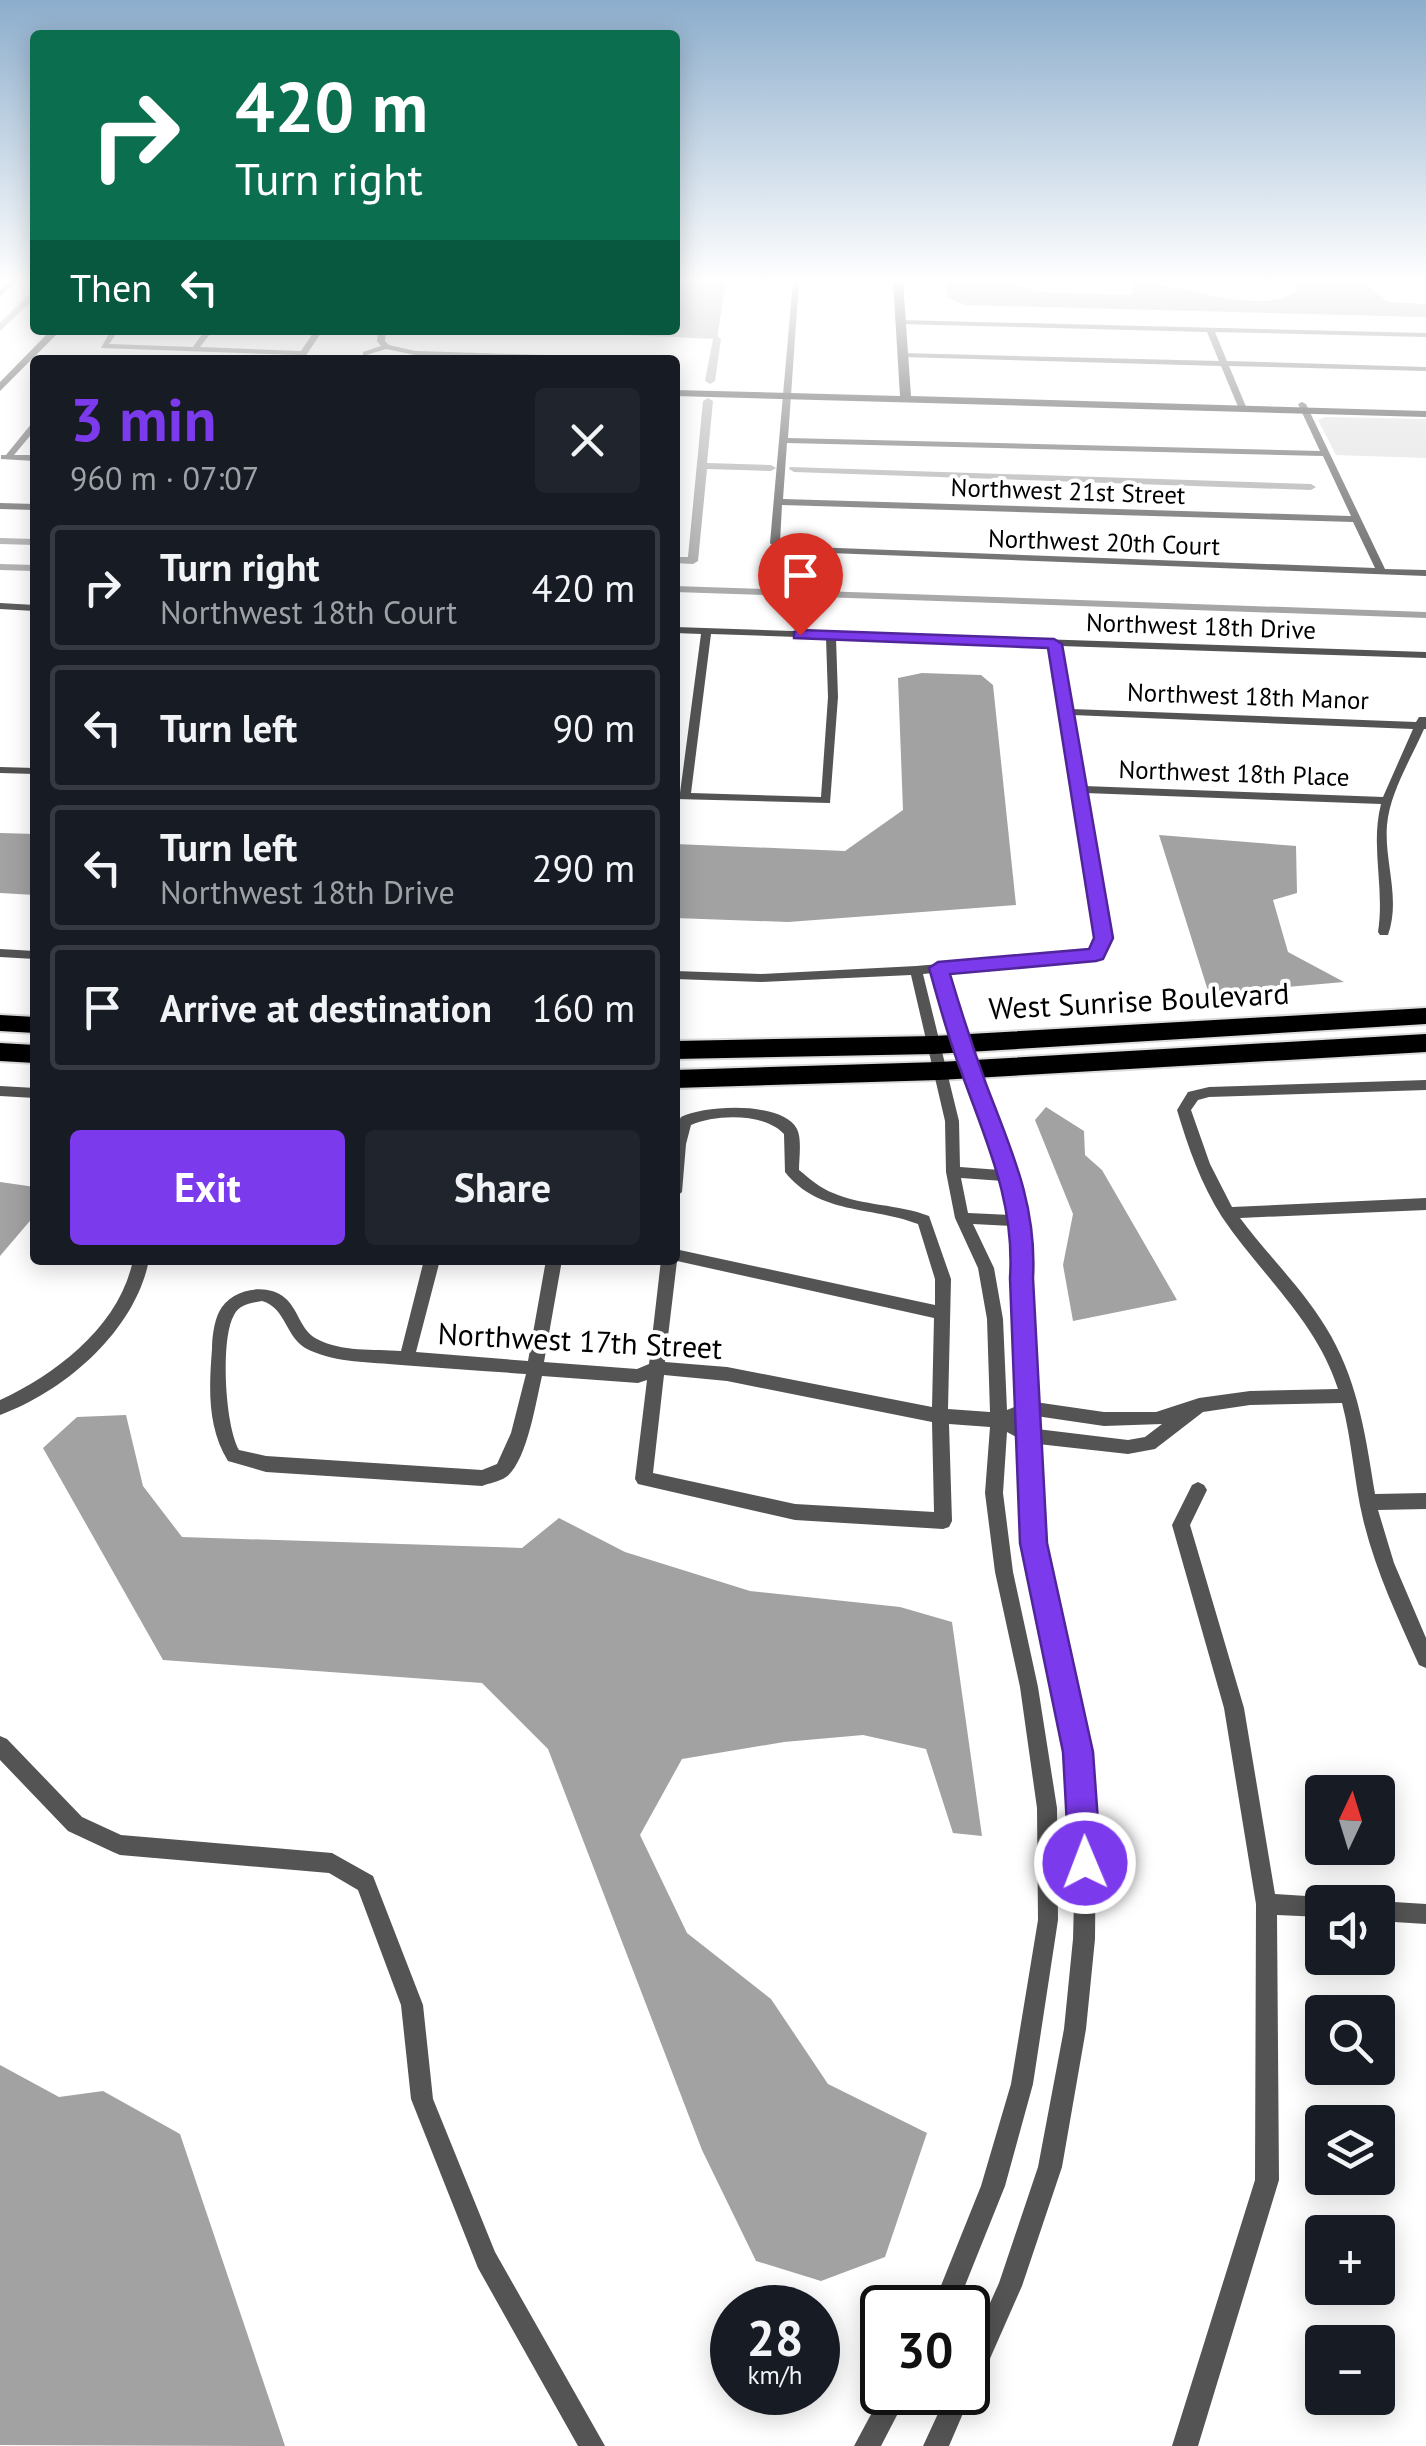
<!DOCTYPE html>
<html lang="en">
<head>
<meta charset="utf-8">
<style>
  body { margin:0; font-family:"PT Sans",sans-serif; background:#20242c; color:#f1f3f6; height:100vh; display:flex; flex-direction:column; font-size:38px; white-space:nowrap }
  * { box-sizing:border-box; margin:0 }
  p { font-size:32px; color:#9ea1a6 }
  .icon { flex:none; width:55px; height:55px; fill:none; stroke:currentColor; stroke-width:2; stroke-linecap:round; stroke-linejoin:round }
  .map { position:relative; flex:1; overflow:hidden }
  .panel { position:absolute; left:30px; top:355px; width:650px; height:910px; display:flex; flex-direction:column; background:#171b24; border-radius:10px; box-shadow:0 5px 25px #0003 }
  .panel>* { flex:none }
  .top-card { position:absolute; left:30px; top:30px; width:650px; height:305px; border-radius:10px; box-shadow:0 5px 25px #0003; background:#0b6e4f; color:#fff; overflow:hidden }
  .needle { width:65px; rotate:4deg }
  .controls { position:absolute; left:1305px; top:1775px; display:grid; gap:20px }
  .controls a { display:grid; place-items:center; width:90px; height:90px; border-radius:10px; background:#171b24; box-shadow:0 5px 25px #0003; font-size:50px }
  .speed { position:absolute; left:710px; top:2285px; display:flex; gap:20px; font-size:50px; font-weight:700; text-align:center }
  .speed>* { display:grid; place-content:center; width:130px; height:130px; border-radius:50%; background:#171b24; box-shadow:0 5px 25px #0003; line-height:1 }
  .speed small { font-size:25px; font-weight:400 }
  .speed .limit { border:5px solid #111; border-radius:15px; background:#fff; color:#111 }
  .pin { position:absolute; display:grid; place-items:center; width:85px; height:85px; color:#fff; margin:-102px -42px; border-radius:50% 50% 50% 0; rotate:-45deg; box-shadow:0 0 10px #0007 }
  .pin .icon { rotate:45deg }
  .me { position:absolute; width:110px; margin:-55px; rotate:359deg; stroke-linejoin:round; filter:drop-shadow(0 0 8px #0008) }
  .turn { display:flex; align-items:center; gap:35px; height:210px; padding:0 40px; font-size:45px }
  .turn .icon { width:130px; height:130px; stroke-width:2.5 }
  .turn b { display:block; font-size:70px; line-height:85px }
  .then { display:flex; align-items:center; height:95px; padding:0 40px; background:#0003; gap:20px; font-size:38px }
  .round { display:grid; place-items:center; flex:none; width:105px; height:105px; border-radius:10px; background:#20242c }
  .head { display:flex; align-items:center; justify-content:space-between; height:170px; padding:0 40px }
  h1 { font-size:60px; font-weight:700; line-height:75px; color:#7c3aed }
  .action { display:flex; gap:20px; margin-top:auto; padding:20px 40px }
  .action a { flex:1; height:115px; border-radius:10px; background:#7c3aed; color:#fff; font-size:40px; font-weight:700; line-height:115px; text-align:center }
  .action a+a { background:#20242c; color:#f1f3f6 }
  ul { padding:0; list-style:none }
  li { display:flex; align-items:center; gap:30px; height:125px; margin:0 20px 15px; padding:0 20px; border:5px solid #363941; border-radius:10px }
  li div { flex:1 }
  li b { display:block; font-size:38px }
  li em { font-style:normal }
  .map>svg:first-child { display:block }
  .green { fill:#dbdbdb }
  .water { fill:#a2a2a2 }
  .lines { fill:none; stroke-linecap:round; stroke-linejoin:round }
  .canal { fill:#a2a2a2; fill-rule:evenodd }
  .highway-casing { stroke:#dbdbdb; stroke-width:4 }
  .street { fill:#545454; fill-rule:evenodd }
  .secondary { fill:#212121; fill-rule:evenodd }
  .highway { fill:#000; fill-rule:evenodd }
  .route { fill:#7c3aed; stroke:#51269a; stroke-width:2.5 }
  .labels { text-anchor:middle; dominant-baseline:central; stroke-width:8; stroke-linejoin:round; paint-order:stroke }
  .far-street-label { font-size:25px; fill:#000; stroke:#fff }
  .street-label { font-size:30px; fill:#000; stroke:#fff }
</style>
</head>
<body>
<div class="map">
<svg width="1426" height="2446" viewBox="0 0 1426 2446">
  <rect width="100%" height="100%" fill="#fff"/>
  <path class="green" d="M1325,417L1426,419V458L1336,455L1318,420Z"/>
  <g class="water">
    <path d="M675,281H726L717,339L514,330H675Z"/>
    <path d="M946,281H1005L1037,292L1130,295L1134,293L1130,281C1172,281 1265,320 1299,289L1296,281H1364L1387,302L1426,304V317L965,305L948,298Z"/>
    <path d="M922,673L981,675L993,685L1016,905L788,922L675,918V844L845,851L903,810L898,678Z"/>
    <path d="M0,833L35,834V895L0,893Z"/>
    <path d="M1159,835L1296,846L1297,893L1273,900L1288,952L1344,982L1209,994Z"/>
    <path d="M1046,1107L1084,1131L1085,1155L1102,1170L1177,1300L1073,1321L1063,1265L1073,1214L1035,1120Z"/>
    <path d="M0,1182L35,1187V1215L0,1256Z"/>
    <path d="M126,1415L143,1486L182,1537L522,1548L559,1518L625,1552L750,1591L900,1607L952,1622L982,1836L953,1833L926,1749L863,1735L784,1742L682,1759L640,1835L687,1933L771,1999L828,2084L927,2133L885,2257L821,2281L756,2261L702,2150L548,1749L482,1683L163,1660L43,1448L77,1417Z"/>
    <path d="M0,2065L59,2097L103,2091L180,2134L285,2446L0,2445Z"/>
  </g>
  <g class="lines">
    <g class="canal">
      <path d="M32,291H35V298L0,331V323Z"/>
      <path d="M717,336L721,339L715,381L710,384L705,381L713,339Z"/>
      <path d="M708,398L713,401L707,463L771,465L776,468L771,471L707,469L698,561L693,564L675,563V557H688L703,401Z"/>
      <path d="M790,467L1311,484L1316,487L1311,490L794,472L789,469Z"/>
      <path d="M0,538L35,539V545L0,544Z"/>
      <path d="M0,564L35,565V571L0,570Z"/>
      <path d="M675,586L1426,612V618L675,592Z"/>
    </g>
    <g class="highway-casing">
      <g id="highway">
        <path d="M1426,1008V1024L934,1054L675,1059V1041L934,1036Z"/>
        <path d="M0,1015L35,1017V1033L0,1031Z"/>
        <path d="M1426,1034V1052L939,1080L675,1088V1070L939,1062Z"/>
        <path d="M0,1043L35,1045V1063L0,1061Z"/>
      </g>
    </g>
    <g class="street">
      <path d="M10,281H17L0,296V290Z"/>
      <path d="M793,281H799L788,438L1320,451L1298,404L1302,402L1306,404L1385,569L1426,570V576L778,551L770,543ZM787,443L1323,456L1351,516L783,499ZM782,505L1353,522L1375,568L784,546L780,542Z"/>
      <path d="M900,320L1426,333V337L1215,332L1227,361L1426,367V371L1229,366L1247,409L1243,411L1239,409L1221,366L902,357L898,355L902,353L1219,361L1207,332L897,324Z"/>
      <path d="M111,330H119L109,344L193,347L205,330H213L200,347L301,351L315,330H323L303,360H295L299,355L101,348Z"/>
      <path d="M378,330H386L385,341L389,345L415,351L644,358L648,360L415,355L386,349L363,356V352L381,346L377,341Z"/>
      <path d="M32,423H35V430L14,455H35V461L1,459V455H6Z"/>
      <path d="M0,503L35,504V510L0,509Z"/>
      <path d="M0,603L35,605V611L0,609Z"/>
      <path d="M675,627L1426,652V658L1060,646L1071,709L1416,722L1419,717H1426V729H1424C1411,759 1390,792 1387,825C1384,862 1401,898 1388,935H1380L1378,932C1385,887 1370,847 1381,804L1085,793L1109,938L1101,958L945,972L978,1071L1015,1171L1019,1176L1018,1179L1027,1221L1035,1402L1104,1412H1156L1199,1398L1250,1391L1338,1389C1316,1320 1261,1275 1222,1217C1201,1184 1188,1147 1177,1110L1188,1092L1209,1087L1426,1080V1090L1209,1097L1198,1100L1191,1110L1210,1164L1232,1207L1426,1198V1210L1240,1218C1270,1258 1307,1293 1331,1336C1359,1386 1366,1439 1375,1494L1426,1493V1509L1378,1510L1394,1563L1426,1638V1668L1419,1665C1398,1618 1375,1570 1363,1519C1354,1481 1352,1441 1342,1403L1250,1405L1203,1412L1155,1449L1128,1454L1038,1444L1043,1543L1088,1752L1096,1825L1095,1939L1086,2029L1062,2167L1022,2286L977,2388L973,2390L949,2446H923L948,2392H968V2352L999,2283L1038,2167L1064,2029L1073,1939L1076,1825L1068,1752L1025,1543L1020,1439L1007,1432L1003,1493L1013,1572L1038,1687L1057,1808L1058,1920L1033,2084L1005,2186L956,2308H932L981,2186L1011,2084L1038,1920L1037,1808L1020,1687L995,1572L985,1493L990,1427L949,1424L952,1521L949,1527L943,1529L795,1520L638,1484L635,1479L647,1380L638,1383L542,1376C536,1401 527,1462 506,1477C499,1482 489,1483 482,1486L266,1472L228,1461C207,1427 209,1388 212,1349C212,1338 214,1322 219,1312C230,1289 266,1282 285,1298C299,1310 300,1330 317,1339C341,1352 374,1349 401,1351L424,1260H440L416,1352L528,1361L546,1260H562L544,1362L637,1369L649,1364L661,1260H675V1249L935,1305V1279L918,1224C871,1206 819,1215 785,1172L784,1134C765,1113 716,1114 691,1125L686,1144L682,1192L675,1198V1128L681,1117C705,1105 782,1101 797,1129C802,1139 799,1158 799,1170C810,1179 820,1188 833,1193C863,1206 898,1204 929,1216L951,1279L948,1409L990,1412L987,1319L978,1268L955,1218L946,1172L945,1121L911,975L761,982L675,979V971L761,974L916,966L1092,951L1097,938L1050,645L836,638L838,697L830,803L675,799V793H680L701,634L675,633ZM711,634L826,638L828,697L821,797L691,793ZM1072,715L1413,729L1383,797L1084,786ZM933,973L964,1071L1000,1170L960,1167L959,1121L923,974ZM961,1178L1003,1181L1011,1215L968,1213ZM973,1224L1012,1226L1019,1405L1007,1410L1003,1319L994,1268ZM677,1261L934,1318L932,1407L727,1367L665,1362ZM262,1301C287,1308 285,1339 309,1350C338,1363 369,1362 401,1365C442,1368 484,1371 526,1374L511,1433L497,1464L482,1470L266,1456L239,1450C225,1426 220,1339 234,1315C240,1304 251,1303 262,1301ZM664,1375L727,1381L932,1422L934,1512L795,1504L653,1473ZM1036,1416L1104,1426L1162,1424L1145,1437L1128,1440L1037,1429Z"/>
      <path d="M0,767L35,768V774L0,773Z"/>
      <path d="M0,949L35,951V959L0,957Z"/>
      <path d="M0,1086L35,1088V1098L0,1096Z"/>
      <path d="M133,1260H149C135,1331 65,1391 0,1415V1400C57,1374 120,1325 133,1260Z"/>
      <path d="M1198,1482L1204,1485L1207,1490L1190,1525L1244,1708L1275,1894L1322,1897L1331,1902H1322V1917L1277,1915L1279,2180L1198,2446H1172L1255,2180L1256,1904L1224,1708L1172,1525L1192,1485Z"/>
      <path d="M0,1736L7,1739L82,1817L121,1835L332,1853L373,1876L423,2005L433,2099L495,2252L605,2446H578L478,2268L411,2099L401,2005L358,1890L329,1873L120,1855L113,1852L68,1831L0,1760Z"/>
      <path d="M1378,1901L1426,1904V1924L1378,1921V1902H1373Z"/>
      <path d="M883,2392H909L881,2446H854Z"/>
    </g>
    <g class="secondary">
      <path d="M893,281H903L911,396L1426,411V417L675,396V390L900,396Z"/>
      <path d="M51,330H61L0,391V382Z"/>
    </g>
    <use href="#highway" class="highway"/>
  </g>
  <linearGradient id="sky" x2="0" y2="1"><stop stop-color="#8cadcc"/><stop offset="0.45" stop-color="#fff"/><stop offset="1" stop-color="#fff" stop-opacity="0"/></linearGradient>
  <rect width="1426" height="624" fill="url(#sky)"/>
  <path class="route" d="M800,630L1054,639L1062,644L1113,938L1103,959L1096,961L950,974C961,1011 973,1048 986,1084C1012,1152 1037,1205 1033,1278L1047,1543L1093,1752L1101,1863L1096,1874L1085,1879L1074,1874L1069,1863L1063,1752L1020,1543L1010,1278C1015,1201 986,1142 961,1071C948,1038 939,1003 929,968L938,962L1089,949L1094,938L1048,648L794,638V632Z"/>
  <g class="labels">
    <g class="far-street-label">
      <text transform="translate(1068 491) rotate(2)">Northwest 21st Street</text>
      <text transform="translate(1104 542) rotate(2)">Northwest 20th Court</text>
      <text transform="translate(1201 626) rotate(2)">Northwest 18th Drive</text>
      <text transform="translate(1248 696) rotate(2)">Northwest 18th Manor</text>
      <text transform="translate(1234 773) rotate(2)">Northwest 18th Place</text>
    </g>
    <g class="street-label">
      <text transform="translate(1139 1000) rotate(-3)">West Sunrise Boulevard</text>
      <text transform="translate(580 1340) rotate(3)">Northwest 17th Street</text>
    </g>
  </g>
</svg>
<div class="controls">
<a><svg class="needle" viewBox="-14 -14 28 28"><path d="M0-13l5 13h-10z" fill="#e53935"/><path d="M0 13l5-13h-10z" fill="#9ea1a6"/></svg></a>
<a><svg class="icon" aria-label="sound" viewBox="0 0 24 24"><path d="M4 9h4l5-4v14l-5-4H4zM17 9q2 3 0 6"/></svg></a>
<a><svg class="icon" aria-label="search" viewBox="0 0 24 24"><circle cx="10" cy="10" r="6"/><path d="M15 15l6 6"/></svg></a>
<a><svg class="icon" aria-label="layers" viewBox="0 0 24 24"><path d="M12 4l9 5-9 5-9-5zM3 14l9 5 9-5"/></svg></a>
<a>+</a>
<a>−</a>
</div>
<div class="speed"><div>28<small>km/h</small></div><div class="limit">30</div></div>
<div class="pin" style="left:800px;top:635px;background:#d93025"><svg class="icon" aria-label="arrive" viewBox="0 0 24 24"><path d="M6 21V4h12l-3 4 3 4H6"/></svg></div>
<svg class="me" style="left:1085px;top:1863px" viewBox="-20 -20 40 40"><circle r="17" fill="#7c3aed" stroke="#fff" stroke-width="3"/><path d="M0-11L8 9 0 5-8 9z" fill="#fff"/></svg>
<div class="top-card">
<div class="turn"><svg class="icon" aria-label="right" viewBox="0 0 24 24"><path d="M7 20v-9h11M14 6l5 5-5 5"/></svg><div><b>420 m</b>Turn right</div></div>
<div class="then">Then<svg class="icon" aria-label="left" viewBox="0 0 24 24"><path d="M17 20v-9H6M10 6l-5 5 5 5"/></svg></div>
</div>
<section class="panel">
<div class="head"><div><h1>3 min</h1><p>960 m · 07:07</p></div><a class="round"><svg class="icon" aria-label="close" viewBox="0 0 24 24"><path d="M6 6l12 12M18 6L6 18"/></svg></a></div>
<ul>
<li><svg class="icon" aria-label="right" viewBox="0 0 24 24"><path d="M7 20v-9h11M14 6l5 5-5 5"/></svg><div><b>Turn right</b><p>Northwest 18th Court</p></div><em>420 m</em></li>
<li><svg class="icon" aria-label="left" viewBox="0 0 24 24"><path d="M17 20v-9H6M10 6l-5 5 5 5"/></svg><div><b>Turn left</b></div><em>90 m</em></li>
<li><svg class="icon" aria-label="left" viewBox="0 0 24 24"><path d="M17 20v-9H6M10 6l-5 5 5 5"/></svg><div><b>Turn left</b><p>Northwest 18th Drive</p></div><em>290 m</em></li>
<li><svg class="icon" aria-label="arrive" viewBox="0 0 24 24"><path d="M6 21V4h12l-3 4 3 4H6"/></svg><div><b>Arrive at destination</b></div><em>160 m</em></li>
</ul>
<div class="action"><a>Exit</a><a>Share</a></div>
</section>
</div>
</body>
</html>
